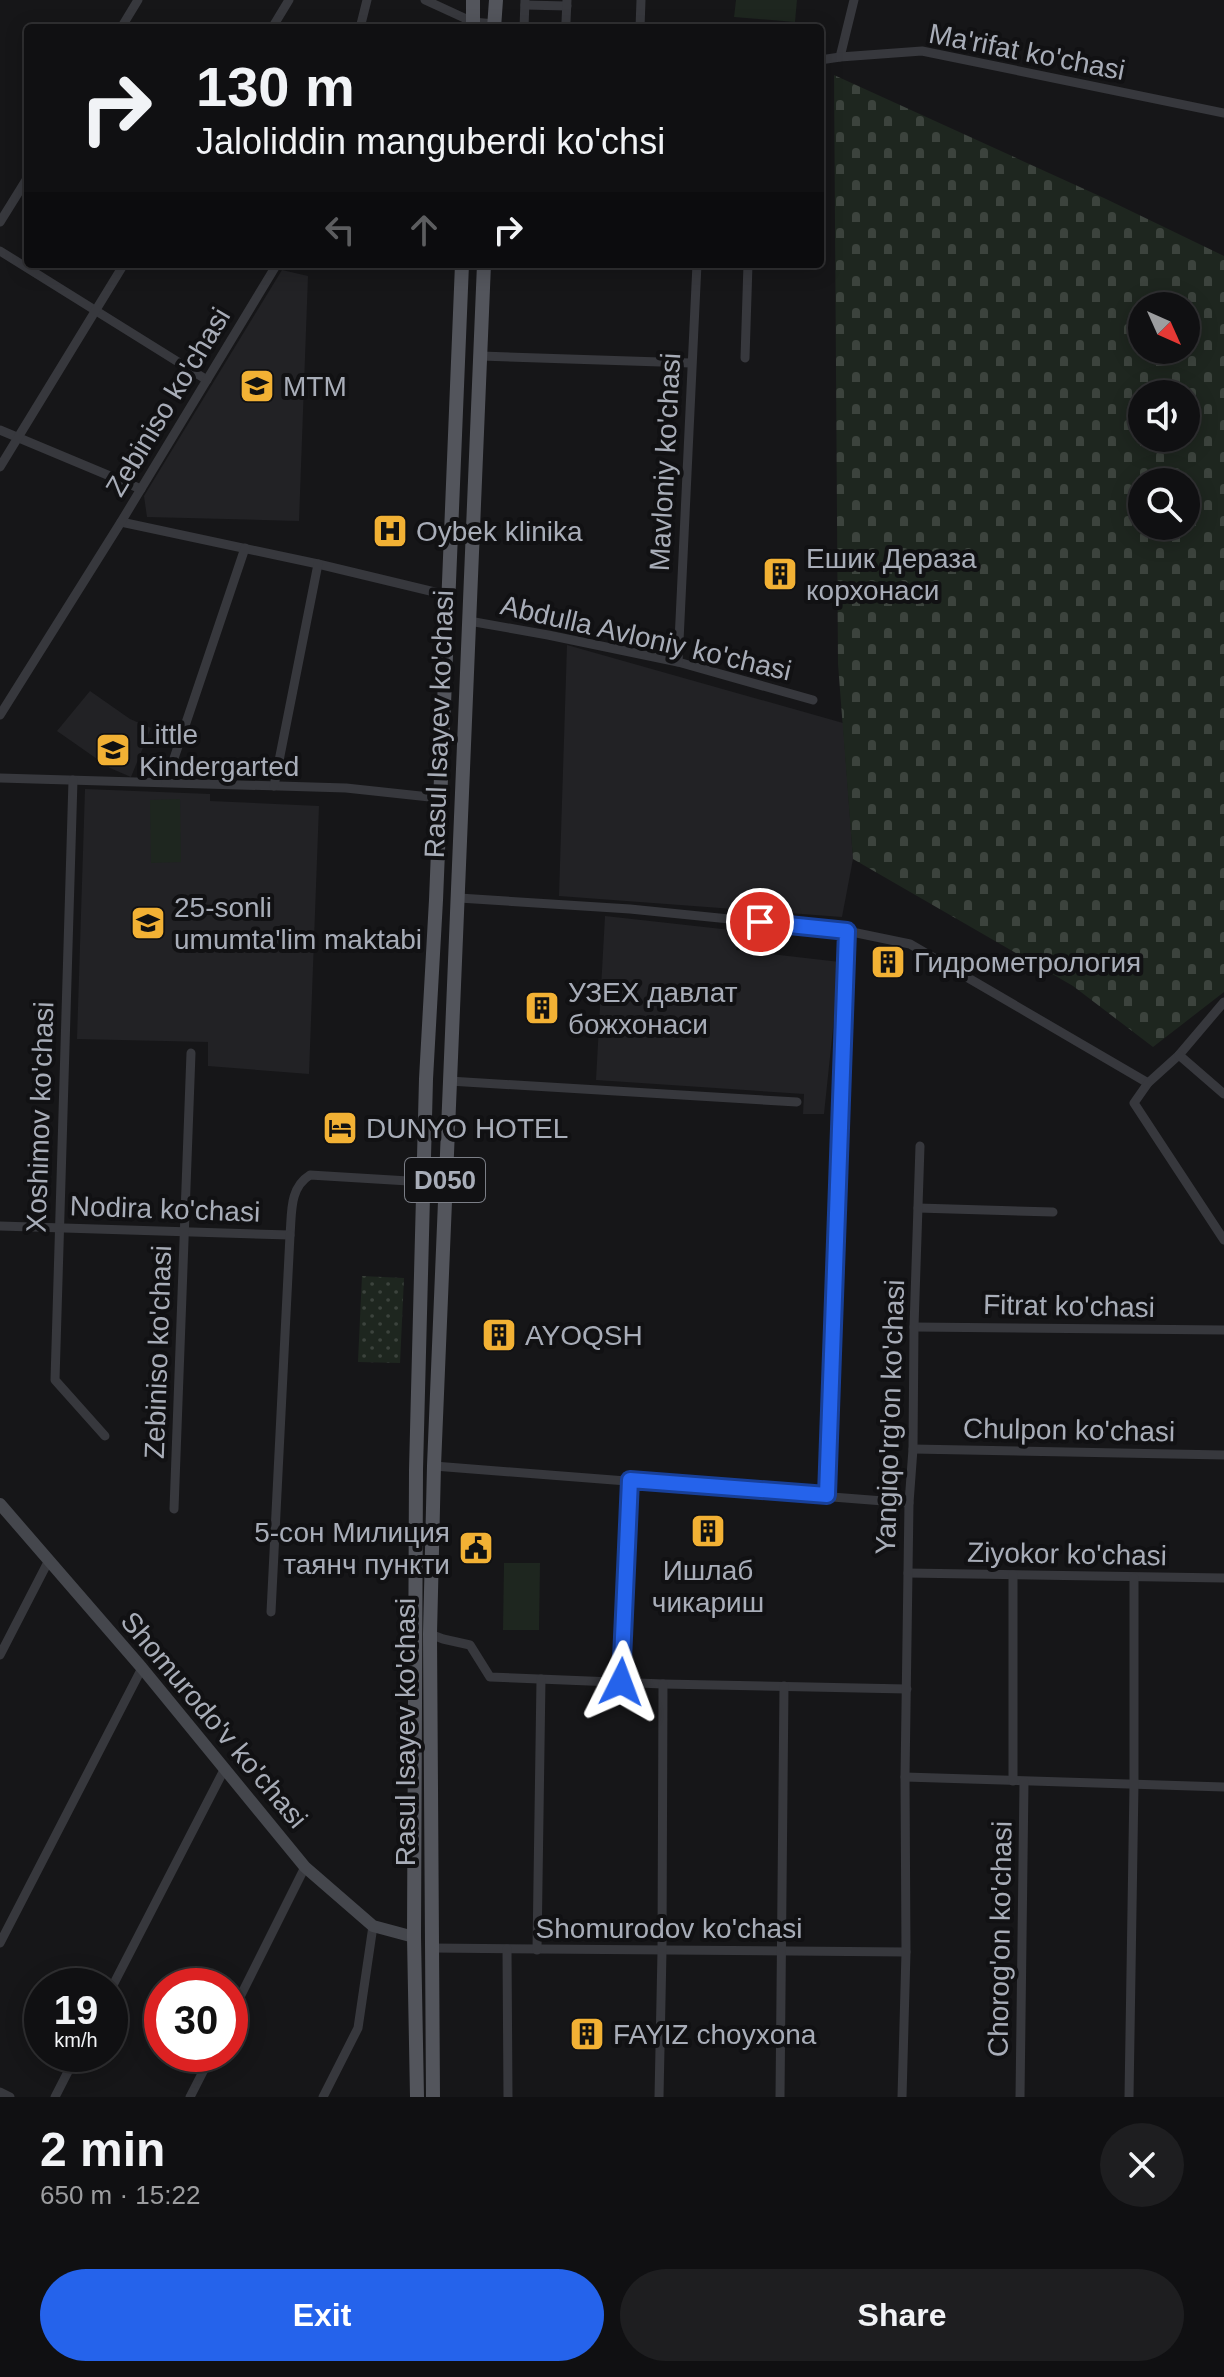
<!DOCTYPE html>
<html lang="en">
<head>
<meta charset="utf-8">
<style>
  body { margin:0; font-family:Arial,sans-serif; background:#1e1e20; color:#f1f3f6; height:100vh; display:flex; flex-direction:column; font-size:30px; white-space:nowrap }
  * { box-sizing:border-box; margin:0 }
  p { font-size:26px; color:#9c9d9f }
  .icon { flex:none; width:44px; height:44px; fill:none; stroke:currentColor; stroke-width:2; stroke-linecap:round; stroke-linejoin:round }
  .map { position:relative; height:2097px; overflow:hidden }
  .details { display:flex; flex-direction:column; background:#101012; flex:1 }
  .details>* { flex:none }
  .top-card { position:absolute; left:24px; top:24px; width:800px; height:244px; border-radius:8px; box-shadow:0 4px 20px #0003,0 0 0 2px #303032; background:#101012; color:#f1f3f6; overflow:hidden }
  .needle { width:52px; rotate:135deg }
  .fabs { position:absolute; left:1128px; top:292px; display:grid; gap:16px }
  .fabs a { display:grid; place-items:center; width:72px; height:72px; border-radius:50%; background:#101012; box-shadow:0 4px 20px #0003,0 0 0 2px #303032; font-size:40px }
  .speed { position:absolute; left:24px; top:1968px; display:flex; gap:16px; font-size:40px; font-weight:700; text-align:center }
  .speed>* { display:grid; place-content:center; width:104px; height:104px; border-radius:50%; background:#101012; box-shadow:0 4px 20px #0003,0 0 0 2px #303032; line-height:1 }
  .speed small { font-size:20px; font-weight:400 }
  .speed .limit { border:12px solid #d22; background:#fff; color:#111 }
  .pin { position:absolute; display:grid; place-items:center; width:68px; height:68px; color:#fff; margin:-34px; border:4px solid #fff; border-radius:50%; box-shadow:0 2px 8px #0007 }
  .me { position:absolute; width:88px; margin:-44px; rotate:3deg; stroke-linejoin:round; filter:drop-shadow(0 0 6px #0008) }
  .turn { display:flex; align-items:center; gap:28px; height:168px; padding:0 40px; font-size:36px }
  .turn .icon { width:104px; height:104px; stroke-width:2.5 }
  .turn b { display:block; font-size:56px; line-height:68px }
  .lanes { display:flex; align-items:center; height:76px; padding:0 40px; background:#0003; justify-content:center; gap:40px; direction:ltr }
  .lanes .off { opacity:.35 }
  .round { display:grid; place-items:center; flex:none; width:84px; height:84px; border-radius:42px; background:#1e1e20 }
  .summary { display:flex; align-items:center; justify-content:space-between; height:136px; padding:0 40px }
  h1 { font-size:48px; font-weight:700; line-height:60px }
  .action { display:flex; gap:16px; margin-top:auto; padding:16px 40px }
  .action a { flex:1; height:92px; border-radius:48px; background:#2563eb; color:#fff; font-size:32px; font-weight:700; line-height:92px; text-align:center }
  .action a+a { background:#1e1e20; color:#f1f3f6 }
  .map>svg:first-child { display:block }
  .built { fill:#222225 }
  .green { fill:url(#green-dots) }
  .cemetery { fill:url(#cemetery-stones); fill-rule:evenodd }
  .pitch { fill:#1e261f }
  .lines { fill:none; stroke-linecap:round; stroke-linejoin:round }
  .street { stroke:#37383d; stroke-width:9 }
  .secondary { stroke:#45474d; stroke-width:12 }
  .primary { stroke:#53555c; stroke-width:14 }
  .route-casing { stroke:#184099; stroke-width:20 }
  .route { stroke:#2563eb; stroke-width:14 }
  .labels { text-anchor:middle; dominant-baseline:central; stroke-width:8; stroke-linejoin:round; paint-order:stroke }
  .shield { fill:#111113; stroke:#7b7e86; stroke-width:2 }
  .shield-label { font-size:26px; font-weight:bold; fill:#a8adb8 }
  .street-label { font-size:28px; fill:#a8adb8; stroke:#111113 }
  .poi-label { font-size:28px; fill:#a8adb8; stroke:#111113; text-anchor:start }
</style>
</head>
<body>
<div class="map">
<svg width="1224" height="2097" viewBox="0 0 1224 2097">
  <defs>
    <pattern id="green-dots" width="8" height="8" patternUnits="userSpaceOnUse" patternTransform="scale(2)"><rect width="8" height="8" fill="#1e261f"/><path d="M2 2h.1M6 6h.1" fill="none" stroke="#3c433d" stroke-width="1.8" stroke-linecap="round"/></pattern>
    <pattern id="cemetery-stones" width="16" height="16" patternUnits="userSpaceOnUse" patternTransform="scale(2)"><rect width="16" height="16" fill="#1e261f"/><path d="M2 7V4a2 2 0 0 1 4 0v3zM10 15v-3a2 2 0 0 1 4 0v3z" fill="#3c433d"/></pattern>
  </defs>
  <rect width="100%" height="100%" fill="#161618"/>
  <g class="built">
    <path d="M282,270L308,276L299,521L147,517L144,496Z"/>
    <path d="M567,645L843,723L853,859L842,917L559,896Z"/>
    <path d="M90,691L130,719L151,728L131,777L110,768L57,731Z"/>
    <path d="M85,789L210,794V801L319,806L309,1074L208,1066V1042L77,1039Z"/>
    <path d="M605,916L740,931L736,950L840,962L824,1114H803L804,1094L596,1080Z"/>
  </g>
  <path class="green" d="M362,1276L404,1278L400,1363L358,1362Z"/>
  <path class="cemetery" d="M834,75L1104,198L1224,256V992L1153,1047L1073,986L853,859L838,664ZM1142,306H1186V350H1142ZM1142,394H1186V438H1142ZM1142,482H1186V526H1142Z"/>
  <g class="pitch">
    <path d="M736,0H797L795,22L734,17Z"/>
    <path d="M180,799L181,862L151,863L150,800Z"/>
    <path d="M504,1563H540L539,1630H503Z"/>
  </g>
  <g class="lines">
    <g class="street">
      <path d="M425,0L473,22L495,24"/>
      <path d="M525,5L567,6"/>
      <path d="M566,22L567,0"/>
      <path d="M121,28L138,0"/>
      <path d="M272,28L289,0"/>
      <path d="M360,28L367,0"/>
      <path d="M524,28L525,0"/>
      <path d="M640,28L641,0"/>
      <path d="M840,57L854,0"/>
      <path d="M820,60L840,57L922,51L1224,113"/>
      <path d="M0,222L28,177"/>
      <path d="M0,251L207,380"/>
      <path d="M481,356L691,363"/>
      <path d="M745,358L748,264"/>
      <path d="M0,430L141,489"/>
      <path d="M0,467L124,264"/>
      <path d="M121,522L318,564L447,595"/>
      <path d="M469,621L548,635L678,662L813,700"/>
      <path d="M678,662L697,264"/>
      <path d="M0,715L121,522L277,264"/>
      <path d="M0,778L346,788L439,798"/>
      <path d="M73,780L55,1380L105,1436"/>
      <path d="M166,782L245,548"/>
      <path d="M274,786L318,564"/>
      <path d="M459,898L630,909L847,931L910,944L1148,1083"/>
      <path d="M1224,1002L1179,1055L1148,1083L1134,1103L1224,1240"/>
      <path d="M1179,1055L1224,1094"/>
      <path d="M449,1081L797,1102"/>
      <path d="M918,1208L1053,1212"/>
      <path d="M0,1226L290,1235C292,1213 289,1188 310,1175L425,1182"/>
      <path d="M914,1327L1224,1330"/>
      <path d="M913,1449L1224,1455"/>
      <path d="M434,1466L909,1503"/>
      <path d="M827,1495L847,931"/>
      <path d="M174,1509L191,1053"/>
      <path d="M908,1573L1224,1578"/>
      <path d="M271,1612L290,1235"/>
      <path d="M430,1634L443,1639L470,1645L490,1677L663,1684L907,1689"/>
      <path d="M0,1655L49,1560"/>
      <path d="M621,1682L630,1480"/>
      <path d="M905,1777L1224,1787"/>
      <path d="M1013,1781V1575"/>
      <path d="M0,1943L142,1668"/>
      <path d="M431,1948L906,1952"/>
      <path d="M507,1949L508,2097"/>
      <path d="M537,1950L541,1679"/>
      <path d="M110,1991L225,1768"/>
      <path d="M230,2017L305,1867"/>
      <path d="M0,2092L10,2097"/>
      <path d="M55,2097L77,2054"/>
      <path d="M190,2097L212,2054"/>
      <path d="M323,2097L358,2028L373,1926"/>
      <path d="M659,2097L662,1951L663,1684"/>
      <path d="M780,2097L784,1686"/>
      <path d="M902,2097L906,1952L905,1777L909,1503L913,1449L914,1327L920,1146"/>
      <path d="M1020,2097L1024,1782"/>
      <path d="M1129,2097L1134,1784V1578"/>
    </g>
    <path class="secondary" d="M0,1504L142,1668L305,1867L373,1926L414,1937"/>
    <g class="primary">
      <path d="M473,28V0"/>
      <path d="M494,28L496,0"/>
      <path d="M417,2097L414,1937L416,1470L426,1079L436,900L462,264"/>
      <path d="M433,2097L430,1634L434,1466L484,264"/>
    </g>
  </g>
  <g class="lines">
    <g class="route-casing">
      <path id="route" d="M621,1682L630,1480L827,1495L847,931L760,922"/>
    </g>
    <use href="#route" class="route"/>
  </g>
  <defs>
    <g id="school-square" transform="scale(1.8)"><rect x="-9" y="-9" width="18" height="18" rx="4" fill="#f2b134" stroke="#111113"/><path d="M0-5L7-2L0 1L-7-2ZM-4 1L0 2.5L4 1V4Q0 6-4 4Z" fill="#111"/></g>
    <g id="hospital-square" transform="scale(1.8)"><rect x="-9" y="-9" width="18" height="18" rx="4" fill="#f2b134" stroke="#111113"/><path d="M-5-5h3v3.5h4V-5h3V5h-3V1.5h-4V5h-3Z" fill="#111"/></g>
    <g id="building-square" transform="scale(1.8)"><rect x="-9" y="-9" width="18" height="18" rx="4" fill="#f2b134" stroke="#111113"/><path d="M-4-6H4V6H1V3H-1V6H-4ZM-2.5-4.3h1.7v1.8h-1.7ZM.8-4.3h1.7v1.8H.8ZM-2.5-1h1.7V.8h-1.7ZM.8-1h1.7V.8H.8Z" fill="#111"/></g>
    <g id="hotel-square" transform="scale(1.8)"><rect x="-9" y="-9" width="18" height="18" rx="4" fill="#f2b134" stroke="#111113"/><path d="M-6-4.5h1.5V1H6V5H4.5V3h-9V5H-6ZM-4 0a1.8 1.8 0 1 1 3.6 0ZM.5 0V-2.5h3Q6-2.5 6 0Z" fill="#111"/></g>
    <g id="civic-square" transform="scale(1.8)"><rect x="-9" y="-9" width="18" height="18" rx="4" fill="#f2b134" stroke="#111113"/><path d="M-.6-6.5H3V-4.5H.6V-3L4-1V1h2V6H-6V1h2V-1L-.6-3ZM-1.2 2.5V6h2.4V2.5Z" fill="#111"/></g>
  </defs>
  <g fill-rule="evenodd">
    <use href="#school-square" x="257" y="386"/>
    <use href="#hospital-square" x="390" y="531"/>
    <use href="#building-square" x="780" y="574"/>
    <use href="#school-square" x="113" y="750"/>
    <use href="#school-square" x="148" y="923"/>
    <use href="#building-square" x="888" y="962"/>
    <use href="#building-square" x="542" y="1008"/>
    <use href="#hotel-square" x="340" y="1128"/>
    <use href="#building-square" x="499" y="1335"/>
    <use href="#building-square" x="708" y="1531"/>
    <use href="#civic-square" x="476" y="1548"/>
    <use href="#building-square" x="587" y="2034"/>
  </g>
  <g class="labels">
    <rect class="shield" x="405" y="1158" width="80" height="44" rx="6"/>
    <g class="shield-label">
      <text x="445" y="1180">D050</text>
    </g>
    <g class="street-label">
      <text transform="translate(1027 52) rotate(11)">Ma'rifat ko'chasi</text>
      <text transform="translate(168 402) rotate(-59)">Zebiniso ko'chasi</text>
      <text transform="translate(665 462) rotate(-87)">Mavloniy ko'chasi</text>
      <text transform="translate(646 638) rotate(13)">Abdulla Avloniy ko'chasi</text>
      <text transform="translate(439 724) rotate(-88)">Rasul Isayev ko'chasi</text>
      <text transform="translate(40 1117) rotate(-88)">Xoshimov ko'chasi</text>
      <text transform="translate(165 1209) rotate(2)">Nodira ko'chasi</text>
      <text transform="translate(1069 1306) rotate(1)">Fitrat ko'chasi</text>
      <text transform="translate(158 1352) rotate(-88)">Zebiniso ko'chasi</text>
      <text transform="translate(890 1417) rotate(-88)">Yangiqo'rg'on ko'chasi</text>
      <text transform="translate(1069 1430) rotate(1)">Chulpon ko'chasi</text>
      <text transform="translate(1067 1554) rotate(1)">Ziyokor ko'chasi</text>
      <text transform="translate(214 1720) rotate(50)">Shomurodo'v ko'chasi</text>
      <text transform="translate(405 1732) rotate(-90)">Rasul Isayev ko'chasi</text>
      <text x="669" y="1928">Shomurodov ko'chasi</text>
      <text transform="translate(1000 1939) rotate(-89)">Chorog'on ko'chasi</text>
    </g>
    <g class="poi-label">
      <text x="283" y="386">MTM</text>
      <text x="416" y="531">Oybek klinika</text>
      <text x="806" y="558">Ешик Дераза<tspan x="806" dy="32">корхонаси</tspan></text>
      <text x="139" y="734">Little<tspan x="139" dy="32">Kindergarted</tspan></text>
      <text x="174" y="907">25-sonli<tspan x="174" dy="32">umumta'lim maktabi</tspan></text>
      <text x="914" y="962">Гидрометрология</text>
      <text x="568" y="992">УЗЕХ давлат<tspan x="568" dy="32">божхонаси</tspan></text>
      <text x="366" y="1128">DUNYO HOTEL</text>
      <text x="525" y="1335">AYOQSH</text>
      <text x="450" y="1532" text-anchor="end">5-сон Милиция<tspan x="450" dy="32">таянч пункти</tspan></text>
      <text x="708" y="1570" text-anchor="middle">Ишлаб<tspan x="708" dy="32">чикариш</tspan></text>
      <text x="613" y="2034">FAYIZ choyxona</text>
    </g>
  </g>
</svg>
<div class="fabs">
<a><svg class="needle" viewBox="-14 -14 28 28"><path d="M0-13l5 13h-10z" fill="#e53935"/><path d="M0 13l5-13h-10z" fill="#9c9d9f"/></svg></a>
<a><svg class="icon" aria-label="sound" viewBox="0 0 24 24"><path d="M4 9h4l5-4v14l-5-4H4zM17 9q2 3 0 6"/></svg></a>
<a><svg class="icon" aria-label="search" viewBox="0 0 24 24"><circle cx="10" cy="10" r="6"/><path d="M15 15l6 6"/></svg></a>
</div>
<div class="speed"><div>19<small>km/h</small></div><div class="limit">30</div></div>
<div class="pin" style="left:760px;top:922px;background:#d93025"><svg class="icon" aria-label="arrive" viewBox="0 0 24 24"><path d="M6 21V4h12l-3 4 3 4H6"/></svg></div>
<svg class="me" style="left:621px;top:1682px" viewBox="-20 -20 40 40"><path d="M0-17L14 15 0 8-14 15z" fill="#2563eb" stroke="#fff" stroke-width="4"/></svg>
<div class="top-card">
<div class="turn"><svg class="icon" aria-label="right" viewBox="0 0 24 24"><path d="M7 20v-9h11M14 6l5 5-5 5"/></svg><div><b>130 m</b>Jaloliddin manguberdi ko'chsi</div></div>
<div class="lanes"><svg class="icon off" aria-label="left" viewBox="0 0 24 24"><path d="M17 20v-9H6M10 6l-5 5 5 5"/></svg><svg class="icon off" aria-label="ahead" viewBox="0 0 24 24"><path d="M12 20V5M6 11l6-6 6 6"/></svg><svg class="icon" aria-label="right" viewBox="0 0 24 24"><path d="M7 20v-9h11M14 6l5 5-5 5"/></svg></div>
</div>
</div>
<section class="details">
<div class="summary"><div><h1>2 min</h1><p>650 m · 15:22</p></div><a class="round"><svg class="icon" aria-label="close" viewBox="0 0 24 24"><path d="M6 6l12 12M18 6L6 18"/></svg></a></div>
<div class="action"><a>Exit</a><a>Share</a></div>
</section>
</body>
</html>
